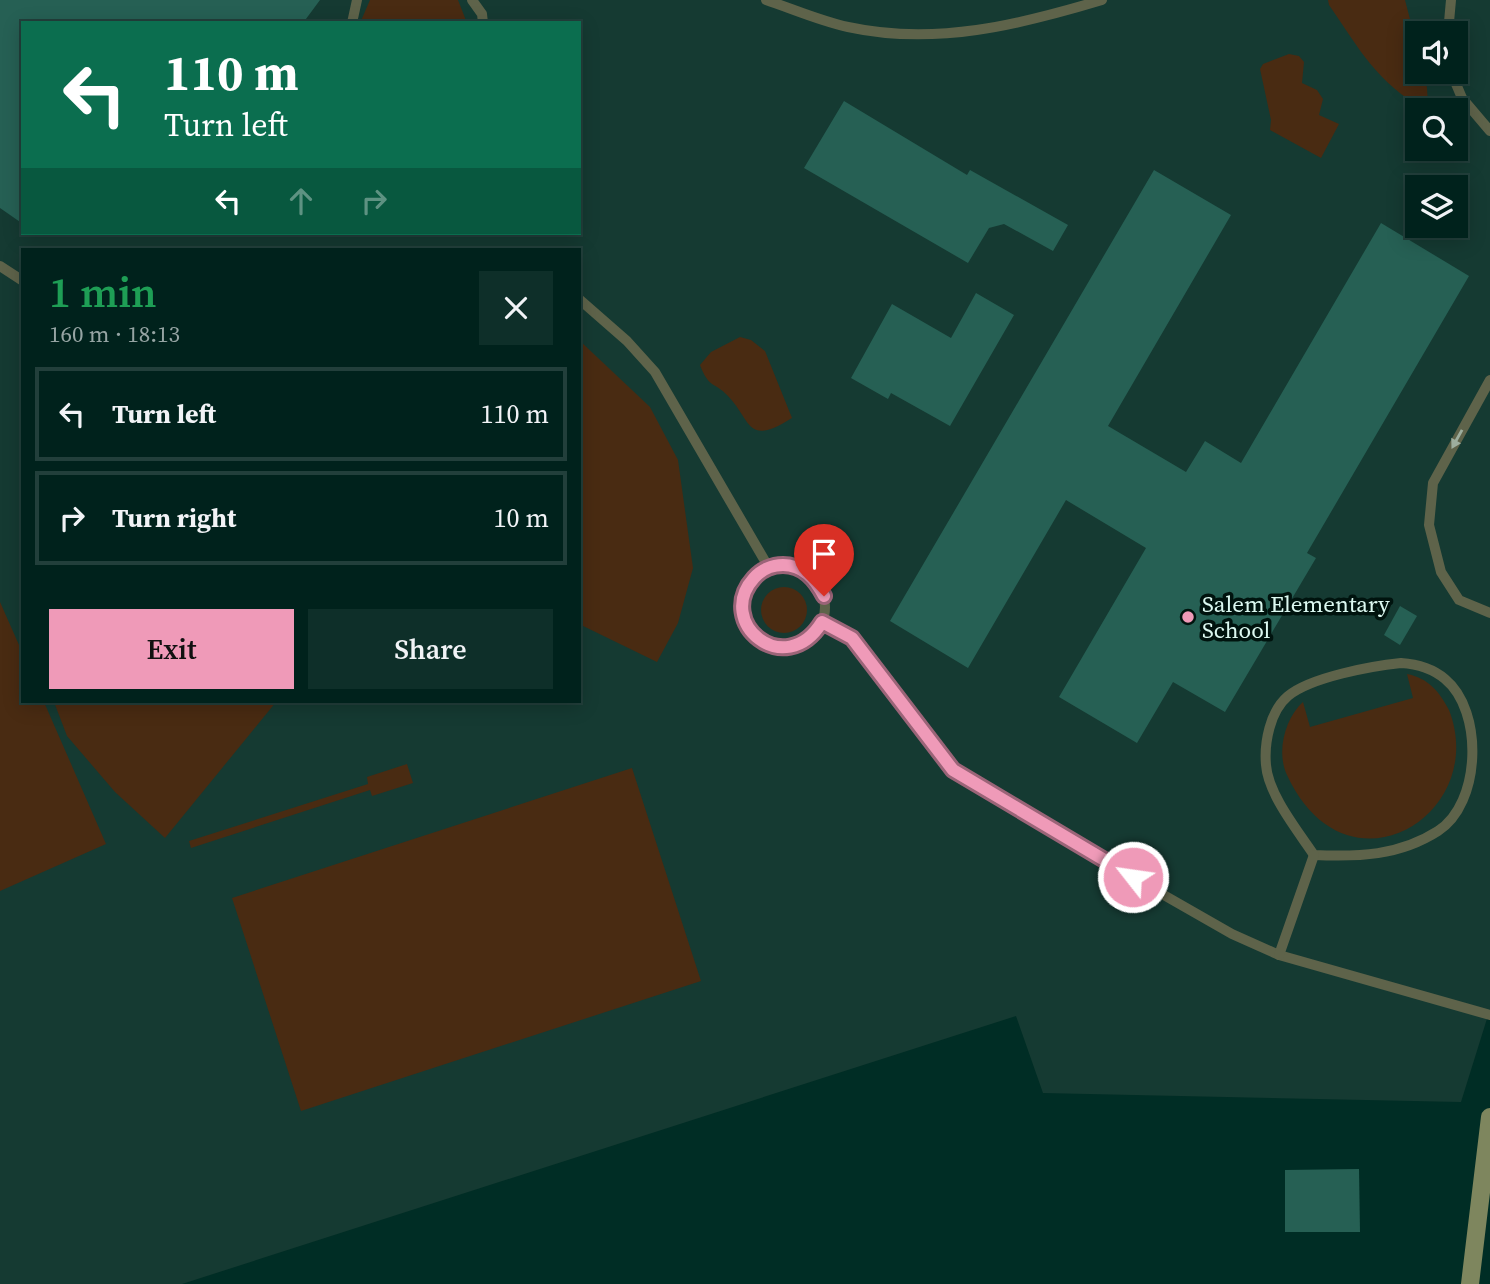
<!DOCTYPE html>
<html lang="en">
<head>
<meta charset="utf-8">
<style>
  body { margin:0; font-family:"Source Serif 4",serif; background:#0e2f29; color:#f1f3f6; height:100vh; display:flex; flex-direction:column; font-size:26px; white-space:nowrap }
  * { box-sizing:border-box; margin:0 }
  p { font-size:23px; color:#95a4a3 }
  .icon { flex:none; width:38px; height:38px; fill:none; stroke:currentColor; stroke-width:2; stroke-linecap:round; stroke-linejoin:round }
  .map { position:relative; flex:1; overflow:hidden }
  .sheet { position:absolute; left:21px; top:248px; width:560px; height:455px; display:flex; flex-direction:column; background:#00221c; border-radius:0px; box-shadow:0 4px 18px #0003,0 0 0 2px #223f3b }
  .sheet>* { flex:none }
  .hud { position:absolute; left:21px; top:21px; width:560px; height:214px; border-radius:0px; box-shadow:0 4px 18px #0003,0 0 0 2px #223f3b; background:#0b6e4f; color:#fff; overflow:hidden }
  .controls { position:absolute; left:1405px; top:21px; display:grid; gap:14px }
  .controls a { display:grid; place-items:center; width:63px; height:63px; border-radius:0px; background:#00221c; box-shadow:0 4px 18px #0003,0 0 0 2px #223f3b; font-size:35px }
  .pin { position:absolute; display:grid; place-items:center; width:60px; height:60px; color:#fff; margin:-72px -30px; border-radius:50% 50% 50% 0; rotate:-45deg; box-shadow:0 0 7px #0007 }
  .pin .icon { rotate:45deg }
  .me { position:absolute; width:77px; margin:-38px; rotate:300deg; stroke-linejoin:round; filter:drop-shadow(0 0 5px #0008) }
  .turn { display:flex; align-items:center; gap:24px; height:147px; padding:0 28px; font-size:32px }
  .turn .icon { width:91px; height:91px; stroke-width:2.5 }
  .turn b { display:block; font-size:49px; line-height:60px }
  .lanes { display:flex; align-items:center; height:66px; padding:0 28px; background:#0003; justify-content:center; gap:35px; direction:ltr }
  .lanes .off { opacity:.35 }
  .round { display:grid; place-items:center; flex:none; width:74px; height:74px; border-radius:0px; background:#0e2f29 }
  .headline { display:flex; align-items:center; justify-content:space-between; height:119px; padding:0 28px }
  h1 { font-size:42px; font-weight:600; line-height:52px; color:#1e9e55 }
  .button { display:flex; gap:14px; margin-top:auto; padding:14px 28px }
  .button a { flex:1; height:80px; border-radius:0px; background:#ef9ab8; color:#111; font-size:28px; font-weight:600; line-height:80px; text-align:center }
  .button a+a { background:#0e2f29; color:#f1f3f6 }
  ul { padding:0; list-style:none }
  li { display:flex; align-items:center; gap:21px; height:94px; margin:0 14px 10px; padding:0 14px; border:4px solid #223f3b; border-radius:0px }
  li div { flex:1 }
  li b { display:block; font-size:26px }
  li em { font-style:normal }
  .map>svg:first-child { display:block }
  .built { fill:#153a32; fill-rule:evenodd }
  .green { fill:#492b12 }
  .building { fill:#266054 }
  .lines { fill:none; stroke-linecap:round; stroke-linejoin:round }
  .lane { stroke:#5e634a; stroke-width:10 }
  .secondary { stroke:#7e865e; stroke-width:18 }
  .oneway { fill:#9dae9e }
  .route-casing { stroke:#9b6478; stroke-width:18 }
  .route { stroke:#ef9ab8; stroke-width:12 }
  .poi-dot { fill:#ef9ab8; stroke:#00130e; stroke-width:2.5 }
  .labels { text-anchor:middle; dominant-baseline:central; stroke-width:7; stroke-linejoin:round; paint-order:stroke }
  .poi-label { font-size:23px; fill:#dcf9f1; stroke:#00130e; text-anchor:start }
</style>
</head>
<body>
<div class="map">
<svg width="1490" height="1284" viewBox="0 0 1490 1284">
  <rect width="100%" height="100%" fill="#002d25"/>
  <path class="built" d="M0,0H1490V1009L1461,1102L1043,1093L1016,1016L182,1284H0ZM23,23H579V233H23ZM1418,33H1456V72H1418ZM1418,110H1456V149H1418ZM1418,187H1456V226H1418ZM23,250H579V702H23Z"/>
  <g class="green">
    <path d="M370,0H458L467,23H360Z"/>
    <path d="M1328,0H1405L1417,46L1418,72H1424C1427,85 1429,97 1426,110C1377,83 1360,50 1329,5Z"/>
    <path d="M1289,54L1299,56L1304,62L1302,83L1317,90L1323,99L1319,115L1339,124L1321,158L1270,130L1271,120L1260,69L1263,64Z"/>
    <path d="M740,337L751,340L765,351L792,418C746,447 752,421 728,396C714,381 709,389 700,365L711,352Z"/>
    <path d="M579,340L650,407L678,460L693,568L678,623L657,662L579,624Z"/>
    <circle cx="784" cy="610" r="23"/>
    <path d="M0,602L23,654V702H44L106,844L0,891Z"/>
    <path d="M1407,674C1428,678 1439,691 1449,710C1490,815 1346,903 1287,775C1276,752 1285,718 1303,702L1310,727L1413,698Z"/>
    <path d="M54,702H276L165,838L115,792L67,736Z"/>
    <path d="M407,764L413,783L372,796L370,790L191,848L189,841L368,784L367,777Z"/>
    <path d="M632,768L701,981L301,1111L232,898Z"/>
  </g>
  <g class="building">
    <path d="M0,0H320L303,23H23V224L0,208Z"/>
    <path d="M844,101L967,175L970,170L1068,225L1053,251L1004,224L989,228L968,263L804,168Z"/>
    <path d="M1154,170L1231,215L1108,426L1186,472L1205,441L1241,463L1381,223L1469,276L1307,553L1316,558L1225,712L1173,682L1137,743L1059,697L1146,548L1066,500L968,668L890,621Z"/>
    <path d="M976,293L1014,315L950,426L891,393L888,399L851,378L892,304L951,338Z"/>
    <path d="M1400,606L1417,616L1400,645L1384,635Z"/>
    <path d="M1359,1169L1360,1232H1285V1170Z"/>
  </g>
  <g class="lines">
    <g class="lane">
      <path d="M472,0L482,14L483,23"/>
      <path d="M766,0C793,9 820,21 848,27C935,46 1019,25 1102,0"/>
      <path d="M352,23L357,0"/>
      <path d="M1448,33L1451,0"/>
      <path d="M1451,72L1462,98L1490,131"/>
      <path d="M0,266L23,281"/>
      <path d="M579,299L627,341L655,372L769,568"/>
      <path d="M1490,380L1433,483L1429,525L1441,572L1459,600L1490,613"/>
      <circle cx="784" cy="607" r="41"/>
      <path d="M822,622L853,638L953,770L1085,850L1232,934L1279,955L1490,1015"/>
      <path d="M1401,663C1417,664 1432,668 1445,679C1484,711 1481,804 1438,831C1399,856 1358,857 1314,855C1298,831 1268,794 1266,765C1264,743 1270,711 1288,696C1311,677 1372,666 1401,663Z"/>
      <path d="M1279,955L1314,855"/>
    </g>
    <path class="secondary" d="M1470,1284L1490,1117"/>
  </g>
  <defs><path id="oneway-solid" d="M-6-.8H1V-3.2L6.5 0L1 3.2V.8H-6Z" transform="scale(1.75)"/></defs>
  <use class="oneway" href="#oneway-solid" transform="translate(1457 439) rotate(119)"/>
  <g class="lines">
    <g class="route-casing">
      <path id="route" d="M824,596C815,579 803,565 783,565C772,565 761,570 754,578C714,622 785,682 822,622L852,638L953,770L1133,877"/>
    </g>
    <use href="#route" class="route"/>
  </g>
  <circle class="poi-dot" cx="1188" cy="617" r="7"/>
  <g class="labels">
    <g class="poi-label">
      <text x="1202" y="604">Salem Elementary<tspan x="1202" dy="26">School</tspan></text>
    </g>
  </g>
</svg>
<div class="controls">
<a><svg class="icon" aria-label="sound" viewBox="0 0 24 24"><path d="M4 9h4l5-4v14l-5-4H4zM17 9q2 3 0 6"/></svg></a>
<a><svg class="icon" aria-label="search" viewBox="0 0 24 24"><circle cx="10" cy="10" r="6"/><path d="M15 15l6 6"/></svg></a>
<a><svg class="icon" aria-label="layers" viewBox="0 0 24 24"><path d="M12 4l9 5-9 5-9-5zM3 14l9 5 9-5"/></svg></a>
</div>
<div class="pin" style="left:824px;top:596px;background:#d93025"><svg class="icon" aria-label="arrive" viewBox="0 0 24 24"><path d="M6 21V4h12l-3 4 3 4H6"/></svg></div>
<svg class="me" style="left:1133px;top:877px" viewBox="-20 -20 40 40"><circle r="17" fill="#ef9ab8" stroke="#fff" stroke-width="3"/><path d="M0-11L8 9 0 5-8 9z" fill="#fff"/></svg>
<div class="hud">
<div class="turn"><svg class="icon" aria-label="left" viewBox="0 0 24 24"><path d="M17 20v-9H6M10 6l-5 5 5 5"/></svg><div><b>110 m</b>Turn left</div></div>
<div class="lanes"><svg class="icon" aria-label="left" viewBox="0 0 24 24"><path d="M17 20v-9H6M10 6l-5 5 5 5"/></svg><svg class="icon off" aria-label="ahead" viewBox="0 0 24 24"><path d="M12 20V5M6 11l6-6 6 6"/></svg><svg class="icon off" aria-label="right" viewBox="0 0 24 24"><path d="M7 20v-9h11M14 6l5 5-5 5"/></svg></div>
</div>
<section class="sheet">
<div class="headline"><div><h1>1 min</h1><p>160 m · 18:13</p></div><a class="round"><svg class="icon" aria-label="close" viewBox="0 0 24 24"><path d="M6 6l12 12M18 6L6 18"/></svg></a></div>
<ul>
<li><svg class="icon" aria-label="left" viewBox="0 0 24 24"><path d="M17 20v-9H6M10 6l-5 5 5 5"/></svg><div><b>Turn left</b></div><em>110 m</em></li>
<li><svg class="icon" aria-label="right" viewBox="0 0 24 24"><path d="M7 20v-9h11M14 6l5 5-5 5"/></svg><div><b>Turn right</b></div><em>10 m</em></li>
</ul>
<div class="button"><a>Exit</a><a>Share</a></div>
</section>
</div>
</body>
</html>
